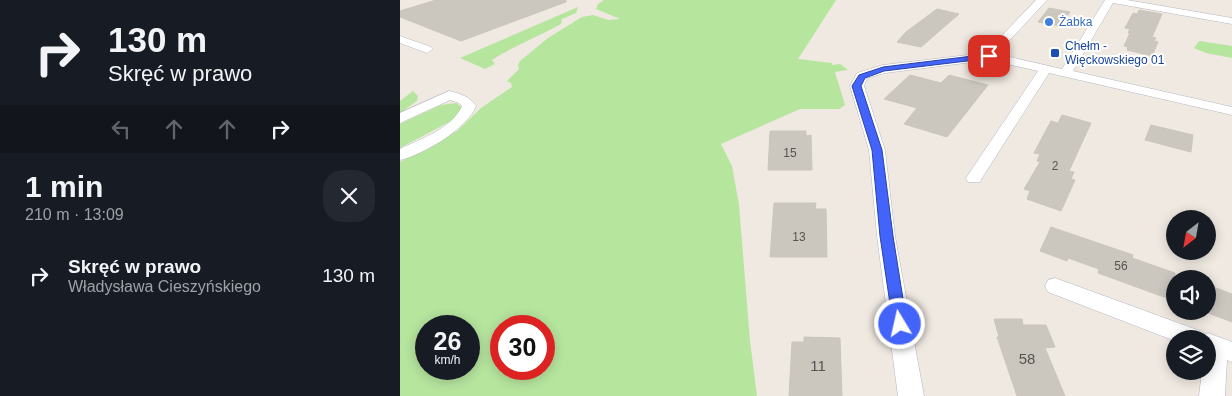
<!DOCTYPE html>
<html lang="pl">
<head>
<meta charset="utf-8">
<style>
  body { margin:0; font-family:Helvetica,sans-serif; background:#242831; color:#f1f3f6; height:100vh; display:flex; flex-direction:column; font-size:19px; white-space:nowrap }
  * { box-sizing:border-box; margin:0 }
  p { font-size:16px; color:#9ea1a6 }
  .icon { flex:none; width:28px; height:28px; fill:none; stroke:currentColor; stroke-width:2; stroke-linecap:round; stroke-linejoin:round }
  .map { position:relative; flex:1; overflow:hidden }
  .drawer { display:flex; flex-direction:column; background:#171b24; width:400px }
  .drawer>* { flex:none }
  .banner { background:#171b24; color:#f1f3f6; overflow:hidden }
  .needle { width:32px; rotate:211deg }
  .controls { position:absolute; left:766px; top:210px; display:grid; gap:10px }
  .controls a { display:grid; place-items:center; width:50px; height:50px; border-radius:50%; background:#171b24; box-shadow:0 2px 12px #0003; font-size:25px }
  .speed { position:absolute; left:15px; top:315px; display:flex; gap:10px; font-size:25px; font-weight:700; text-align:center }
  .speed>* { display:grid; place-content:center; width:65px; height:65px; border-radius:50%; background:#171b24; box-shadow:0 2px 12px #0003; line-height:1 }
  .speed small { font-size:12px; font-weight:400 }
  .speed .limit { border:8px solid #d22; background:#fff; color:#111 }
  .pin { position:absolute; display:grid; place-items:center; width:42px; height:42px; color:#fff; margin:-21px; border-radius:10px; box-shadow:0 2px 8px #0006 }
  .me { position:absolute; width:55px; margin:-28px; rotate:351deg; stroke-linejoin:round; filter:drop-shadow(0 0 4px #0008) }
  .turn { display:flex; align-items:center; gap:18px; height:105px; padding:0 25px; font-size:22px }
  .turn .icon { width:65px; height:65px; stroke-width:2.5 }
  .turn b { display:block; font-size:35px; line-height:42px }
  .lanes { display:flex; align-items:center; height:48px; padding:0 25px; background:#0003; justify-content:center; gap:25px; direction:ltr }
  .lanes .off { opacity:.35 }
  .round { display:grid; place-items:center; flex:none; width:52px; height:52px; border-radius:20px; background:#242831 }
  .overview { display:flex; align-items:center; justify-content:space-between; height:85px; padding:0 25px }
  h1 { font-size:30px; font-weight:800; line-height:38px }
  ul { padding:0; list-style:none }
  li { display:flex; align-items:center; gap:15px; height:75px; padding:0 25px }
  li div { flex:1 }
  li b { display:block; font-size:19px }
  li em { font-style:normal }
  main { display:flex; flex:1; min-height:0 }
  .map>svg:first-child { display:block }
  .green { fill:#b6e59e; fill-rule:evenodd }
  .building { fill:#cbc7bf; stroke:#cbc5ba }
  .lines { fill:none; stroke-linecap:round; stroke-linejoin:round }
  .street-casing { stroke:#b4b7c1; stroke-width:1 }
  .street { fill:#fff; fill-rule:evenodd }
  .route { fill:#4264fb; stroke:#2b41a3 }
  .shop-dot { fill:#3f7fe0; stroke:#fff; stroke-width:2 }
  .transit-dot { fill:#1a4fb4; stroke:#fff; stroke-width:2 }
  .labels { text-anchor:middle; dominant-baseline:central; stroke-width:4; stroke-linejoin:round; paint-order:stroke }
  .far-shop-label { font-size:12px; fill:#366cbe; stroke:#fff; text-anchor:start }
  .far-transit-label { font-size:12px; fill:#164399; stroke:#fff; text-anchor:start }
  .number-label { font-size:12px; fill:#555452 }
  .near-number-label { font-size:15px; fill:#555452 }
</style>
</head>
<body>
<main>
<section class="drawer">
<div class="banner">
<div class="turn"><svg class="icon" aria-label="right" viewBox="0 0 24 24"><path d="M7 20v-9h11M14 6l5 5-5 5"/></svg><div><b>130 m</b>Skręć w prawo</div></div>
<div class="lanes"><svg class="icon off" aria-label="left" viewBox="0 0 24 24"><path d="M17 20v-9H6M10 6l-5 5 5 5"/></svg><svg class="icon off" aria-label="ahead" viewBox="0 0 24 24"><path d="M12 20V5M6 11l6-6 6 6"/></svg><svg class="icon off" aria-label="ahead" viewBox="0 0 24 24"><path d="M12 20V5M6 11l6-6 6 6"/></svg><svg class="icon" aria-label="right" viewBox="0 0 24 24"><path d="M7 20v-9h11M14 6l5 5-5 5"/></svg></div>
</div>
<div class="overview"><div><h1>1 min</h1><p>210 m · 13:09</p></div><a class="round"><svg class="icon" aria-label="close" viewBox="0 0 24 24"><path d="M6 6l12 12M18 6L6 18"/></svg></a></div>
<ul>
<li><svg class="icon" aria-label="right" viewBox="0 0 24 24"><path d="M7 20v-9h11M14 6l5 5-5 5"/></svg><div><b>Skręć w prawo</b><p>Władysława Cieszyńskiego</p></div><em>130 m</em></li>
</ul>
</section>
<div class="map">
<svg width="832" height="396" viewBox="0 0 832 396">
  <rect width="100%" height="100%" fill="#efe9e1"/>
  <g class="green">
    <path d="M204,0H436L398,59L432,63V65L440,64L448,70L435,72L445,105L439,109H400L321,144L332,166L339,205L350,341L357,396H0V162L57,131L81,108L112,87L111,83L107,81L119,69L118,65L120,61L148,38L182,17L193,15L208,20L220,19L196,9L198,4ZM26,326H69V369H26ZM101,326H144V369H101Z"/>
    <path d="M178,7L176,13L162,19L161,24C138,37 113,46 92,60L95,64L85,69L60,58Z"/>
    <path d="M799,41L832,46V58L806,53L794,48Z"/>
    <path d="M13,91L18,96L17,101L0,113V101Z"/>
    <path d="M56,103L62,107L53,120L0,148V124L41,105Z"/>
  </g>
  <g class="building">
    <path d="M36,0H166V2L61,41L0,17V11Z"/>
    <path d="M649,8L670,12L660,26L638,22Z"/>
    <path d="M537,9L559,14L521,47L497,42L506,32Z"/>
    <path d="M739,10L762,14L752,37L756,38L754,41L758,42L752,56L727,50L728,47L724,46L730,33H728L730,29L725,28L733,13L737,14Z"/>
    <path d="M510,75L541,83L549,75L588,85L547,137L504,124L517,108L484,99Z"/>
    <path d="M662,115L691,123L669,171L674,172L671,179L675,180L661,211L627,199L630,191L624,189L640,162L637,161L640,154L634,153L651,121L658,123Z"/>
    <path d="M751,125L793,135L791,152L745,140Z"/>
    <path d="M370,131H406V136L411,135L412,170H368Z"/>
    <path d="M374,203H416L415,209H426L427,257H370Z"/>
    <path d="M651,227L733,255L732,258L775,273V301L698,273L699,269L668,258L667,261L640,251Z"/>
    <path d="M808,285L832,294V322L808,313Z"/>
    <path d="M594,319H622L623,325H646L655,347L645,348L665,396H617L597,337H599Z"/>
    <path d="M404,337L440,338L442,396H389L392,342H404Z"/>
  </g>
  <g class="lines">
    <g class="street-casing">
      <g id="street">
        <path d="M636,0H647L597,54L662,69L705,0H727L832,18V24L713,3L673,71L832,107V115L649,73L582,178L580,182H568L566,178L638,71L589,60L485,73L467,78L464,86L485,150L495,236L524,396H498L477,236L469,150L450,86L457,73L483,65L585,53Z"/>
        <path d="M0,36L31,47L33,49L27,53L0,43Z"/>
        <path d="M49,91C61,94 69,96 76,106C67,129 24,154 0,160V149C20,139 52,129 62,106L59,103L50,100L0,123V113Z"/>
        <path d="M655,278L803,332L804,335L808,333L832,342V362L827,360L825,396H799L802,371H808V339H775V341L648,292L645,286L648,280Z"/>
      </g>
    </g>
    <use href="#street" class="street"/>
  </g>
  <path class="route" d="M589,54L593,56L592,58L484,71L465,78L461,86L482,150L493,236L507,324L505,328L500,330L495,328L493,324L480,236L472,150L452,86L459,75L483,67Z"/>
  <circle class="shop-dot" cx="649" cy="22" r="5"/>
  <rect class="transit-dot" x="650" y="48" width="10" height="10" rx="2.5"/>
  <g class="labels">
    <g class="far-shop-label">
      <text x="659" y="22">Żabka</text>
    </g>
    <g class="far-transit-label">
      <text x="665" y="46">Chełm -<tspan x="665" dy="14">Więckowskiego 01</tspan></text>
    </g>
    <g class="number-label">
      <text x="390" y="153">15</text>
      <text x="655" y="166">2</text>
      <text x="399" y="237">13</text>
      <text x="721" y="266">56</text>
    </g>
    <g class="near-number-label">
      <text x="627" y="358">58</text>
      <text x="418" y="365">11</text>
    </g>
  </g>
</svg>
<div class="controls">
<a><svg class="needle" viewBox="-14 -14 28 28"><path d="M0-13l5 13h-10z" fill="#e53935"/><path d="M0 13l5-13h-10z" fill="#9ea1a6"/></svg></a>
<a><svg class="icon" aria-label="sound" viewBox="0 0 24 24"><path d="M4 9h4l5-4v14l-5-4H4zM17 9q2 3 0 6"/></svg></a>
<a><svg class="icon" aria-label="layers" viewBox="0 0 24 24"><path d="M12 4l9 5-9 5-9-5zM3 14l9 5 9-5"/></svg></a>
</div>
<div class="speed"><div>26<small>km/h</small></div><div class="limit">30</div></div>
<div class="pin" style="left:589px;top:56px;background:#d93025"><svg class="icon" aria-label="arrive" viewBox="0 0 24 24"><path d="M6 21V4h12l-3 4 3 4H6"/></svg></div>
<svg class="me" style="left:500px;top:324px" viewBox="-20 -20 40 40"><circle r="17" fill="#4264fb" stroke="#fff" stroke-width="3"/><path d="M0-11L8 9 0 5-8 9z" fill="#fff"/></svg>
</div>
</main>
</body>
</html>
